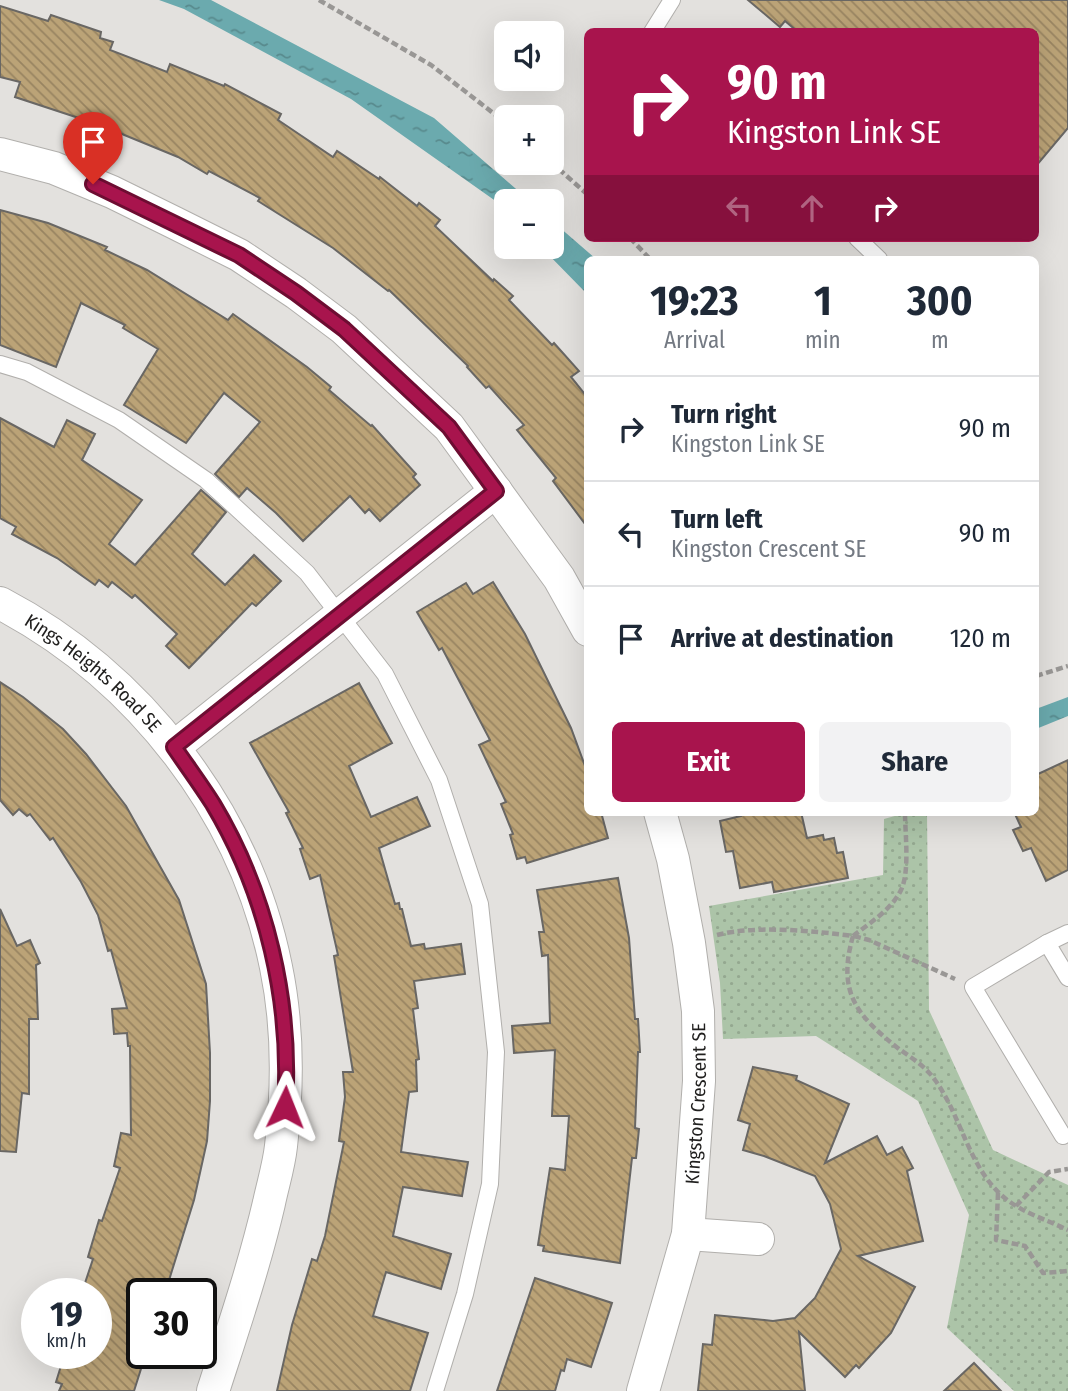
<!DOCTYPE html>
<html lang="en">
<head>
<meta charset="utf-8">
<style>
  body { margin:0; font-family:"Fira Sans Condensed",sans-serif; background:#f2f2f3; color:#1f2937; height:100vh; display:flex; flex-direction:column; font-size:26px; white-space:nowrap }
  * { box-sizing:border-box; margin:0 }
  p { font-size:23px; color:#747a83 }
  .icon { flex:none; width:38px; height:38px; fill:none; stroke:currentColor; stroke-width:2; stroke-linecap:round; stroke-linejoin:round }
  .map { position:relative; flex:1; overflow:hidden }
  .drawer { position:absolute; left:584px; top:256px; width:455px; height:560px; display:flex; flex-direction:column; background:#fff; border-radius:10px; box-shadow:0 7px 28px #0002 }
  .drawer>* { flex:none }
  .top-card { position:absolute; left:584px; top:28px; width:455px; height:214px; border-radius:10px; box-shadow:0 7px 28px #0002; background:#a8144d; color:#fff; overflow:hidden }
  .tools { position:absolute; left:494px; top:21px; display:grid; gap:14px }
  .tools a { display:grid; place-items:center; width:70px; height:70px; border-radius:10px; background:#fff; box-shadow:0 7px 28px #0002; font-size:35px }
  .speed { position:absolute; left:21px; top:1278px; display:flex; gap:14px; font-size:35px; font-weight:700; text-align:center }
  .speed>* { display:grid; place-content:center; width:91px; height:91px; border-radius:50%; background:#fff; box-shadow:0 7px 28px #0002; line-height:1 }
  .speed small { font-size:18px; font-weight:400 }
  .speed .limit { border:4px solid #111; border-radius:10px; background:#fff; color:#111 }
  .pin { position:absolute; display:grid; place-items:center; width:60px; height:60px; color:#fff; margin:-72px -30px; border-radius:50% 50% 50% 0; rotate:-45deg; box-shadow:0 0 7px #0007 }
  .pin .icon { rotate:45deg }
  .me { position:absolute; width:77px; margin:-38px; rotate:2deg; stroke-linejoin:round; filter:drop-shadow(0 0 5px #0008) }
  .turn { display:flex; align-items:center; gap:24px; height:147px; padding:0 28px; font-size:32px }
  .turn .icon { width:91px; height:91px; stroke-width:2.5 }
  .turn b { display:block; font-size:49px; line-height:60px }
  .lanes { display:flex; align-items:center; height:66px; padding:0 28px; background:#0003; justify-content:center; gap:35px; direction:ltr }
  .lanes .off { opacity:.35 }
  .eta { display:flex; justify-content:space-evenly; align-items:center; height:119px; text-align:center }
  .eta b { font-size:42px; font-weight:700; line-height:49px }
  .primary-button { display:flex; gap:14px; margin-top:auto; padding:14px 28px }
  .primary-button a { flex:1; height:80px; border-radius:10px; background:#a8144d; color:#fff; font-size:28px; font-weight:700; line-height:80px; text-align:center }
  .primary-button a+a { background:#f2f2f3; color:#1f2937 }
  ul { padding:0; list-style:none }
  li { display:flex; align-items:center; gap:21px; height:105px; padding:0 28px; border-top:2px solid #e0e1e3 }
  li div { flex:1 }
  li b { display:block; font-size:26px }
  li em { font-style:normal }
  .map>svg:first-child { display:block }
  .park { fill:url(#park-dots) }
  .water { fill:url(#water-ripples) }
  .building { fill:url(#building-back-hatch); stroke:#696764; stroke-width:2 }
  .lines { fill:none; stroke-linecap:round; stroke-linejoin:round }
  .service-casing { stroke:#b1afac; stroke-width:18 }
  .minor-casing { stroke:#b1afac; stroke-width:34 }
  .path { stroke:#999795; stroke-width:4.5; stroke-dasharray:7 3.5; stroke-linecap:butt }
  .service { stroke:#fff; stroke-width:16 }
  .minor { stroke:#fff; stroke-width:32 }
  .route-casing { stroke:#6d0d32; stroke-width:18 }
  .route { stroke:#a8144d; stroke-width:12 }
  .labels { text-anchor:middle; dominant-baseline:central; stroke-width:5; stroke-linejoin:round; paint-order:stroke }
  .street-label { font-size:19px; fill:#201f1e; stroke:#f0eeeb }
</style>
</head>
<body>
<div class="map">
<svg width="1068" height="1391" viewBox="0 0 1068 1391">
  <defs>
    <pattern id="park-dots" width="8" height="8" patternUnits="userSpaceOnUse" patternTransform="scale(1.75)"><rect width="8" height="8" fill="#acc4a8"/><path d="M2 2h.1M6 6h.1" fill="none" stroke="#94a890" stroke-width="1.8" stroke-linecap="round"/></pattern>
    <pattern id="water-ripples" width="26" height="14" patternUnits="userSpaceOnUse" patternTransform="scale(1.75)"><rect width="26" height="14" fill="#6baaae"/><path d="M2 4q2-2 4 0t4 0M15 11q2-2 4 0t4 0" fill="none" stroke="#588a8d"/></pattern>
    <pattern id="building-back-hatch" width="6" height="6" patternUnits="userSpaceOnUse" patternTransform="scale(1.75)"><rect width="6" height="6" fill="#bba377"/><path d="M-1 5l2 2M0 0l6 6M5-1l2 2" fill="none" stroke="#988461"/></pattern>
  </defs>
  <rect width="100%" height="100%" fill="#e3e1de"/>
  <path class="park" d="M909,812H927L929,1010L993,1150L1068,1185V1391H1014L947,1328L969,1215L918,1101L816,1036L723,1039L720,983L709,906L883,875L884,819Z"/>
  <g class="water">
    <path d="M159,0H211L434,118L530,201H506V211L497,202L351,99L184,9Z"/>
    <path d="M551,220L596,259H588V295L541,247H551Z"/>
    <path d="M1068,697V716L1036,729V709Z"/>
  </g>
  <g class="building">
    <path d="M748,0H1068V128L1036,166V32H798L785,21L780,27Z"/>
    <path d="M0,6L48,21L51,15L101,32L100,38L113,42L110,50L167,72L170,64L224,86L225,84L281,114L278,120L333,157L337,151L379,179L380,177L417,206L419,203L440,220L435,226L493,281L494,279L513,296L509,300L552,345L554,343L579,371L571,377L588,398V528L553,481L556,478L517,430L524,425L489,386L486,388L467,367L468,366L389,290L388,291L333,248L258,201L260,198L209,171L207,174L178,157L100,125L15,97L20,82L0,77Z"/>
    <path d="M0,210L48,223L107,247L105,250L147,270L228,320L233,314L307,367L331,387L329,390L371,426L372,425L416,474L413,477L420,485L380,521L369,509L365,513L350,496L303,541L276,513L247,488L239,497L215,474L260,422L224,393L186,443L124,405L158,349L123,328L125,325L81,303L56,367L0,345Z"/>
    <path d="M0,418L54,447L67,420L95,434L82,460L142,500L109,544L135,565L201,490L226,512L192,554L225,585L254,555L281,581L256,606L252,603L189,668L166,646L177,634L135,595L132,598L112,582L108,587L99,580L95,585L57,558L12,534L16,527L0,518Z"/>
    <path d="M493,582L525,634L571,728L588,774V812H601L608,838L527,863L525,857L517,859L510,835L513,834L501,804L506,802L479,745L490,740L442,648L439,650L417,612L466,583L473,594Z"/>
    <path d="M0,682L23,697L63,729L86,754L126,806L179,900L206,984L210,1053V1101L207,1141L194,1200L165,1293H142V1353H146L134,1391H59L62,1384L56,1382L65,1353H96V1293L83,1289L93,1259L88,1257L99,1220L102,1221L120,1168L114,1166L121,1133L131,1135L130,1046H128L127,1033L114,1034L112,1009L127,1008L111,950L108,951L98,915L81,882L53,838L50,840L30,814L27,816L19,809L13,815L0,800Z"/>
    <path d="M359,683L392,743L349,766L371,817L417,797L430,826L379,848L395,904L399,903L400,909H402L411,946L424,944L425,949L461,944L465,974L414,981L418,1008L413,1009L419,1059L416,1060L417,1091L409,1092L401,1152L468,1162L462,1196L403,1187L393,1236L451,1254L441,1289L386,1272L373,1316L428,1333L410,1391H277L292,1325L312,1259L317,1261L325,1236L344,1142L339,1141L345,1097L343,1072H353L334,956L338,955L320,875L310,879L300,849L303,848L286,813L289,812L250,743Z"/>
    <path d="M1068,760V870L1046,881L1031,848L1023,851L1013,830L1021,827L1014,812H1036V775Z"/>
    <path d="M740,812H801L807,838L823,835L824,840L834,838L837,853L843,852L848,878L774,892L772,882L740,888L733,851L726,852L720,821L741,816Z"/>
    <path d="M618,878L629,938L635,1019H638L640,1052H638L635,1128L639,1129L636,1158H632L620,1263L543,1251L544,1246L538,1245L550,1168L565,1170L569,1116H552L555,1050L514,1053L512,1026L550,1023L548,955L542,956L539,932H544L537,890Z"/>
    <path d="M0,909L17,946L30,940L40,963L36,965L38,1019H29V1094L22,1093L16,1152L0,1151Z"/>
    <path d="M753,1067L797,1076L796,1080L849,1104L825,1163L877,1136L887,1155L902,1147L913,1168L907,1171L923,1241L858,1256L915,1287L891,1333L859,1368L856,1365L845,1377L799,1332L805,1391H698L703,1344L712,1345L715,1315L773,1321L795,1318L815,1298L841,1249L830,1204L815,1176L764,1156L743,1150L750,1124L738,1120Z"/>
    <path d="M535,1278L612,1303L603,1331L591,1367L567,1359L564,1371L561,1370L555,1391H497Z"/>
    <path d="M974,1363L1001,1391H944Z"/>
  </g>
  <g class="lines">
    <g class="service-casing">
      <g id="service">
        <path d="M652,32L672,0"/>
        <path d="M857,238L879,259"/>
        <path d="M0,364L27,372L119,420L206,480L307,573L385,674L439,780L480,904L496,1052L490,1184L465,1294L435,1391"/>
        <path d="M1068,933L1047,943L1068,978"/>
        <path d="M1047,943L973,987L1063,1136"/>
      </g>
    </g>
    <g class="minor-casing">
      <g id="minor">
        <path d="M0,154L54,168L112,192L175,223L239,255L296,293L344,329L449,427L559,578L588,630"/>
        <path id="s1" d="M0,603C139,676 245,812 276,967C288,1025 288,1087 281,1146C279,1165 273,1184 269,1203C254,1267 233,1329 213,1391"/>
        <path d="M174,747L496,491"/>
        <path d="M688,1234L758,1239"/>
        <path id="s2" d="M643,1391L688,1234L699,1081L698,1011L689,943L673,859L660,812"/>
      </g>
    </g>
    <g class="path">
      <path d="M319,0L431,65L506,123"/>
      <path d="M551,162L588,195"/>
      <path d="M630,238L650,259"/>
      <path d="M1036,676L1068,666"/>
      <path d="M717,935C754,925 815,931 853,936C837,992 856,1015 899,1049C912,1058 926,1067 935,1080C962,1117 969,1170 1006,1199C1024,1213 1047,1220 1068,1230"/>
      <path d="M853,936C870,923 892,909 901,890C910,872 905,833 905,812"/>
      <path d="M854,936L869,940L955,979"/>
      <path d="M998,1193L996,1240L1025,1246L1043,1273L1068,1271"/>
      <path d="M1016,1206L1049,1172L1068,1169"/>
    </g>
    <use href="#service" class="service"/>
    <use href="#minor" class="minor"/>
  </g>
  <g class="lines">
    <g class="route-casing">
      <path id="route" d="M93,184L239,255L296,293L344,329L449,427L496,491L174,747C187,766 201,785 213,804C267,894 292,1003 285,1107"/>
    </g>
    <use href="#route" class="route"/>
  </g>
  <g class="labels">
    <g class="street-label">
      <text stroke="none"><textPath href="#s1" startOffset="117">Kings Heights Road SE</textPath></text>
      <text stroke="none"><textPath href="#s2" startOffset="294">Kingston Crescent SE</textPath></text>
    </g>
  </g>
</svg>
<div class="tools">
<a><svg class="icon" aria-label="sound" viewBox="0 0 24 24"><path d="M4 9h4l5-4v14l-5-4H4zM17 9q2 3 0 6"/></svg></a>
<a>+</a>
<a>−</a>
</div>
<div class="speed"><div>19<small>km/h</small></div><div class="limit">30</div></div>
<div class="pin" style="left:93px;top:184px;background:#d93025"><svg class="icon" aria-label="arrive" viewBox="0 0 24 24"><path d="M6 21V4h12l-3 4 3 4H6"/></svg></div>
<svg class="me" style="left:285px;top:1107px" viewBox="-20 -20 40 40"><path d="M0-17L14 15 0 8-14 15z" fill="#a8144d" stroke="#fff" stroke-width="4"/></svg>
<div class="top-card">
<div class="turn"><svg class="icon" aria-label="right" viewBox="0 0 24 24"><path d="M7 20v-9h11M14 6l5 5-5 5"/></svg><div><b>90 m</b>Kingston Link SE</div></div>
<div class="lanes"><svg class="icon off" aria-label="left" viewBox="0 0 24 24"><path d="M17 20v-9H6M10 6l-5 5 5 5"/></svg><svg class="icon off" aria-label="ahead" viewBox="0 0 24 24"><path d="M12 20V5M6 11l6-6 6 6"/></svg><svg class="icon" aria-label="right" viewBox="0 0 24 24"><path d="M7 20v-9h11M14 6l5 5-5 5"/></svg></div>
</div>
<section class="drawer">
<div class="eta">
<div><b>19:23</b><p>Arrival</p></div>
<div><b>1</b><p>min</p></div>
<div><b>300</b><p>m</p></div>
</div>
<ul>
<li><svg class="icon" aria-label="right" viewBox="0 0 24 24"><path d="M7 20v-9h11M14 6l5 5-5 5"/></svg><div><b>Turn right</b><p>Kingston Link SE</p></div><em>90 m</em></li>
<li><svg class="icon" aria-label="left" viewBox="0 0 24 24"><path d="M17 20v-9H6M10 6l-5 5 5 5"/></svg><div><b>Turn left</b><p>Kingston Crescent SE</p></div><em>90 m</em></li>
<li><svg class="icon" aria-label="arrive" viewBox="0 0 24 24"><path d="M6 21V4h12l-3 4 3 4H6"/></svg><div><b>Arrive at destination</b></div><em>120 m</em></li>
</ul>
<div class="primary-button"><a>Exit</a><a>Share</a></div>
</section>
</div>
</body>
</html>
